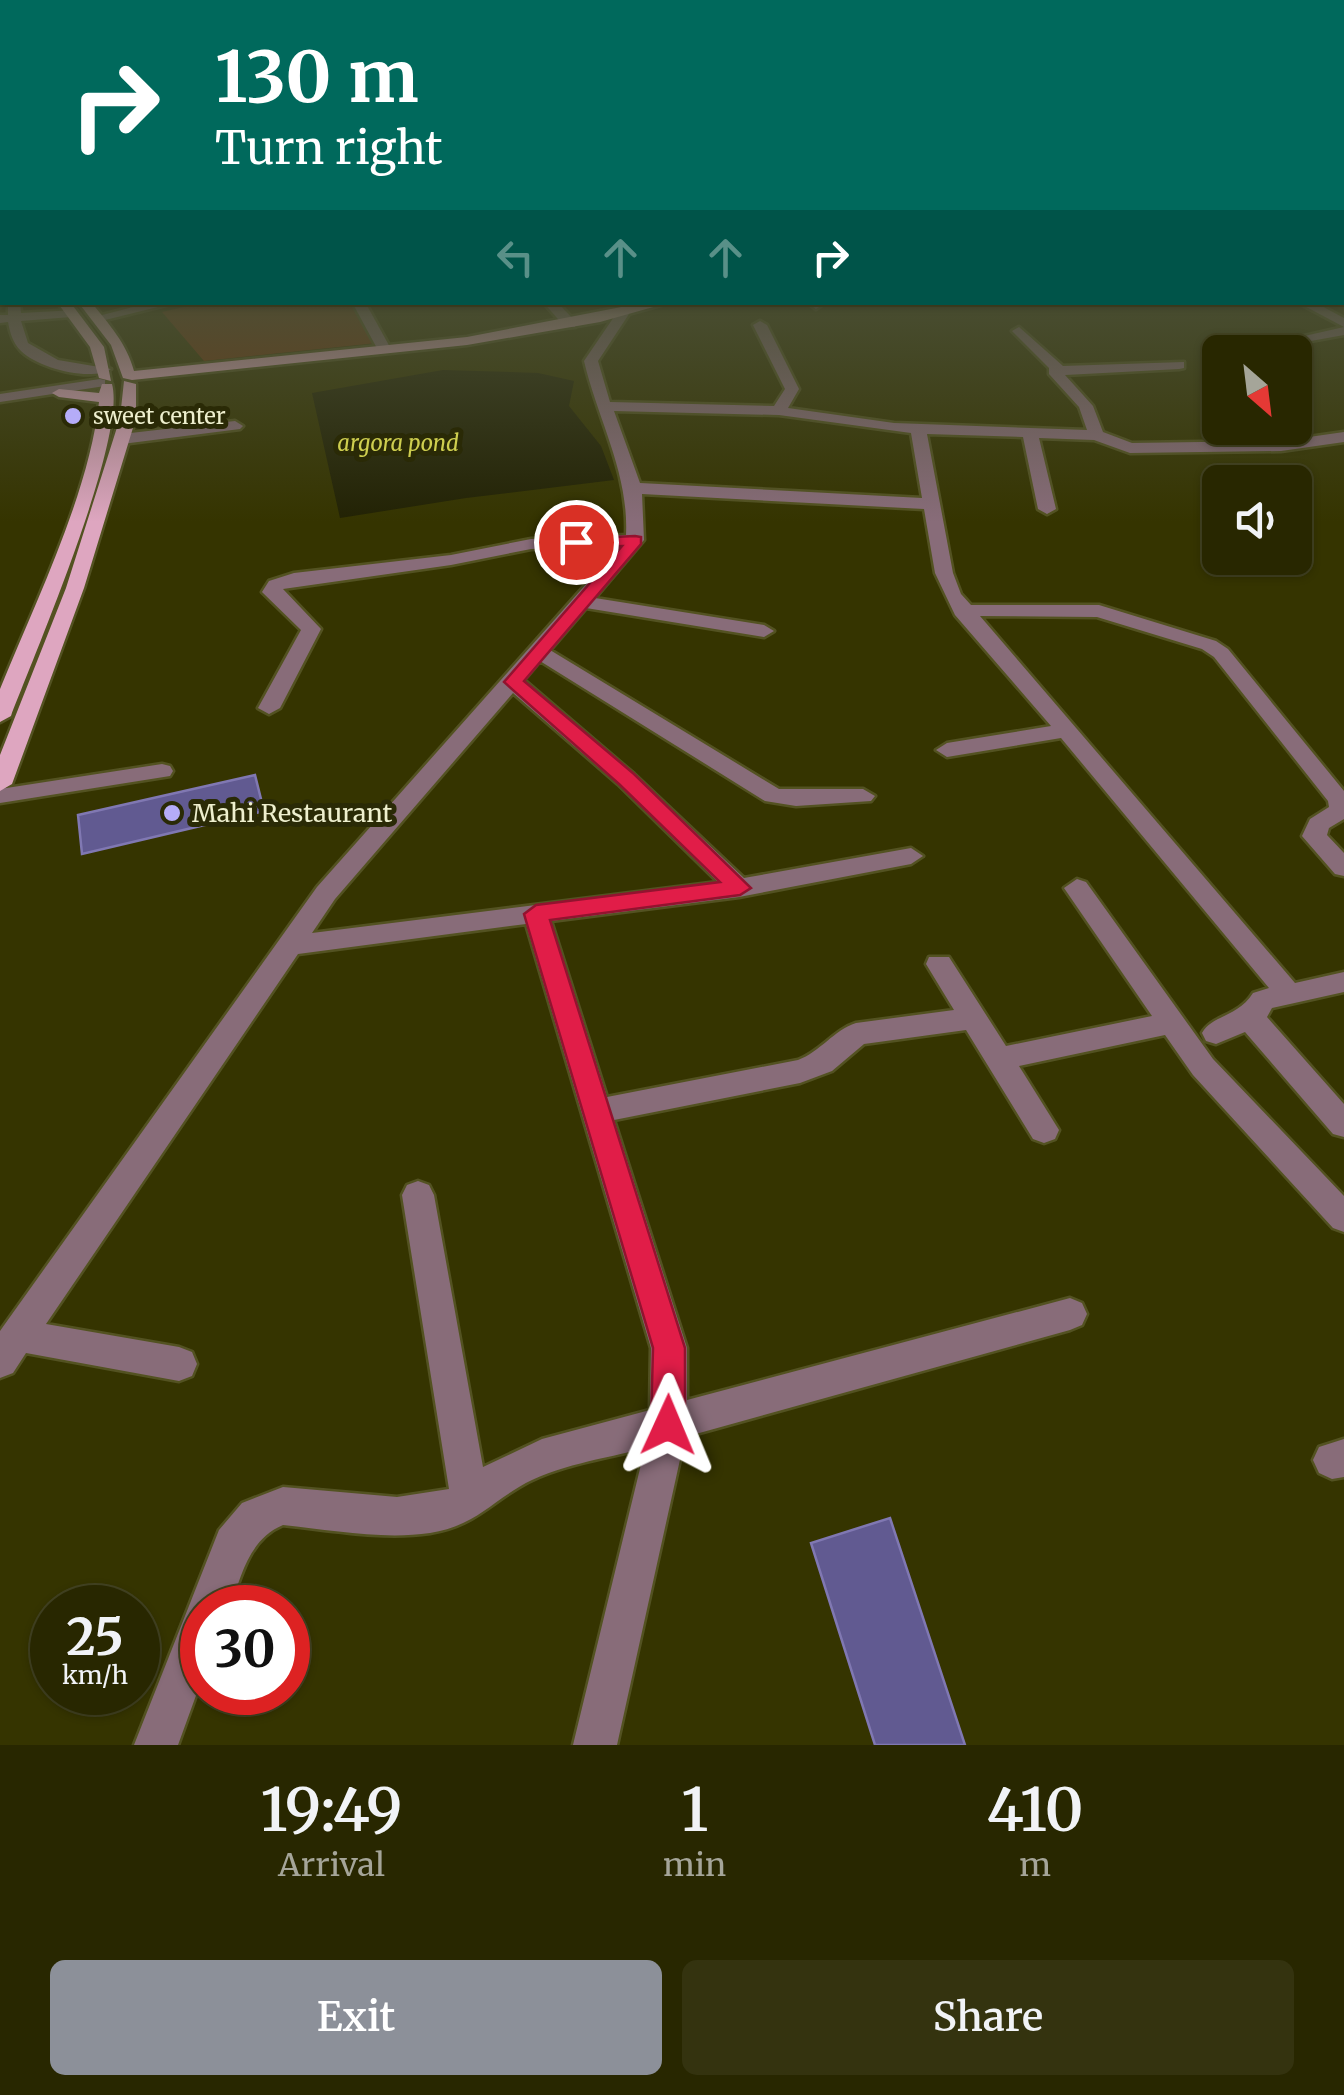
<!DOCTYPE html>
<html lang="en">
<head>
<meta charset="utf-8">
<style>
  body { margin:0; font-family:Merriweather,serif; background:#34330f; color:#f1f3f6; height:100vh; display:flex; flex-direction:column; font-size:38px; white-space:nowrap }
  * { box-sizing:border-box; margin:0 }
  p { font-size:32px; color:#a5a599 }
  .icon { flex:none; width:55px; height:55px; fill:none; stroke:currentColor; stroke-width:2; stroke-linecap:round; stroke-linejoin:round }
  .map { position:relative; height:1745px; overflow:hidden }
  .panel { display:flex; flex-direction:column; background:#282700; flex:1 }
  .panel>* { flex:none }
  .top-card { position:absolute; left:0px; top:0px; width:1345px; height:305px; box-shadow:0 2px 8px #0004,0 0 0 2px #442; background:#00695c; color:#fff; overflow:hidden }
  .needle { width:65px; rotate:152deg }
  .buttons { position:absolute; left:1202px; top:335px; display:grid; gap:20px }
  .buttons a { display:grid; place-items:center; width:110px; height:110px; border-radius:15px; background:#282700; box-shadow:0 2px 8px #0004,0 0 0 2px #442; font-size:50px }
  .speed { position:absolute; left:30px; top:1585px; display:flex; gap:20px; font-size:50px; font-weight:700; text-align:center }
  .speed>* { display:grid; place-content:center; width:130px; height:130px; border-radius:50%; background:#282700; box-shadow:0 2px 8px #0004,0 0 0 2px #442; line-height:1 }
  .speed small { font-size:25px; font-weight:400 }
  .speed .limit { border:15px solid #d22; background:#fff; color:#111 }
  .pin { position:absolute; display:grid; place-items:center; width:85px; height:85px; color:#fff; margin:-42px; border:5px solid #fff; border-radius:50%; box-shadow:0 2px 10px #0007 }
  .me { position:absolute; width:110px; margin:-55px; rotate:1deg; stroke-linejoin:round; filter:drop-shadow(0 0 8px #0008) }
  .turn { display:flex; align-items:center; gap:35px; height:210px; padding:0 50px; font-size:45px }
  .turn .icon { width:130px; height:130px; stroke-width:2.5 }
  .turn b { display:block; font-size:70px; line-height:85px }
  .lanes { display:flex; align-items:center; height:95px; padding:0 50px; background:#0003; justify-content:center; gap:50px; direction:ltr }
  .lanes .off { opacity:.35 }
  .eta { display:flex; justify-content:space-evenly; align-items:center; height:170px; text-align:center }
  .eta b { font-size:60px; font-weight:600; line-height:70px }
  .cta { display:flex; gap:20px; margin-top:auto; padding:20px 50px }
  .cta a { flex:1; height:115px; border-radius:15px; background:#8c9099; color:#fff; font-size:40px; font-weight:600; line-height:115px; text-align:center }
  .cta a+a { background:#34330f; color:#f1f3f6 }
  .map>svg:first-child { display:block }
  .green { fill:#70350e }
  .water { fill:#222204 }
  .building { fill:#615a91; stroke:#8078b2; stroke-width:2.5 }
  .lines { fill:none; stroke-linecap:round; stroke-linejoin:round }
  .minor-casing { stroke:#535221; stroke-width:5 }
  .major-casing { stroke:#535221; stroke-width:5 }
  .minor { fill:#886c79; fill-rule:evenodd }
  .major { fill:#dea6c0; fill-rule:evenodd }
  .route { fill:#e11d48; stroke:#92132f; stroke-width:2.5 }
  .poi-dot { fill:#b5acf8; stroke:#2a2a06; stroke-width:4 }
  .labels { text-anchor:middle; dominant-baseline:central; stroke-width:10; stroke-linejoin:round; paint-order:stroke }
  .far-poi-label { font-size:22px; fill:#eeefce; stroke:#2a2a06; text-anchor:start }
  .far-water-label { font-size:22px; font-style:italic; fill:#cece4f; stroke:#2a2a06 }
  .poi-label { font-size:25px; fill:#eeefce; stroke:#2a2a06; text-anchor:start }
</style>
</head>
<body>
<div class="map">
<svg width="1344" height="1745" viewBox="0 0 1344 1745">
  <rect width="100%" height="100%" fill="#353400"/>
  <path class="green" d="M205,302L357,303L377,343L204,361L162,312Z"/>
  <path class="water" d="M443,370L538,373L574,381L569,406L601,446L614,480L466,498L340,518L312,393Z"/>
  <g class="building">
    <path d="M255,775L264,811L82,854L78,815Z"/>
    <path d="M890,1518L965,1745H875L811,1543Z"/>
  </g>
  <g class="lines">
    <g class="minor-casing">
      <g id="minor">
        <path d="M1342,288L1344,289V297L1342,296Z"/>
        <path d="M8,302H20L21,313L76,310L77,313L71,317L21,321L28,343L58,360L111,369C91,382 38,368 21,351C13,343 10,333 8,322L0,323V315H8Z"/>
        <path d="M152,302H178L97,322L91,318Z"/>
        <path d="M352,302H365L391,349L389,352H379Z"/>
        <path d="M543,302H557L575,321V327H565Z"/>
        <path d="M807,302H821L822,305L816,309Z"/>
        <path d="M1297,302H1314L1344,318V327Z"/>
        <path d="M618,311L629,314L598,361L610,402L774,406L785,389L753,325L760,321L767,325L799,389L788,408L894,423L1087,430L1079,407L1049,374V368L1012,331L1019,327L1063,366L1184,362V368L1179,369L1065,375L1093,406L1103,432L1132,443L1281,441L1344,432V442L1281,451L1130,453L1094,440L1039,438L1056,509L1047,514L1038,509L1023,437L927,434L953,573L961,594L971,605H1099L1216,641L1228,649L1344,791V819L1329,828L1327,835L1344,853V876L1335,874L1302,836L1310,819L1329,807L1328,801L1214,657L1202,649L1097,617L980,616L1295,983L1344,972V992L1272,1008L1267,1017L1344,1104V1137L1333,1134L1245,1032L1216,1044L1206,1041L1202,1033C1212,1015 1238,1017 1253,993L1269,988L1061,738L947,757L936,750L947,743L1051,726L955,615L935,573L924,509L642,494L644,540L595,598L764,625L774,631L764,637L586,608L550,650L779,789H863L875,796L871,801L796,806L765,801L540,661L524,680L634,774L744,878L911,848L923,856L911,864L739,897L551,921L607,1097L798,1060C820,1052 834,1030 856,1023L954,1010L926,964L929,957H949L1006,1046L1152,1016L1064,888L1077,879L1086,882L1213,1059L1344,1196V1232L1333,1228L1193,1075L1165,1035L1019,1066L1059,1130L1055,1139L1044,1143L1033,1139L966,1030L864,1044L832,1071L800,1083L614,1120L687,1348V1400L1070,1298L1082,1303L1087,1314L1082,1325L1070,1330L685,1437L617,1745H573L645,1448C605,1459 555,1465 519,1487C486,1507 472,1526 430,1533C383,1540 331,1530 283,1525C249,1539 241,1576 230,1608H202V1679L178,1745H134L219,1530L242,1503L283,1487L397,1497L449,1489L402,1195L407,1185L418,1181L429,1185L434,1195L483,1467L542,1439L650,1410L651,1348L526,924L298,954L46,1324L179,1347L192,1352L197,1364L192,1376L179,1381L26,1353L13,1373L0,1378V1331L317,887L620,546L531,549L451,565L283,589L321,629L280,708L269,714L258,708L301,630L262,592L269,581L294,573L451,555L531,539L626,535C629,473 598,420 584,361ZM614,411L779,415L911,433L922,498L640,483ZM513,693L618,784L718,882L312,933L335,899Z"/>
        <path d="M1344,327V335L1294,344L1287,340Z"/>
        <path d="M100,379L105,380V386L0,402V394Z"/>
        <path d="M235,421L243,426L240,429L122,444L114,439L122,434Z"/>
        <path d="M162,764L170,766L173,771L170,776L0,803V789Z"/>
        <path d="M1344,1439V1477L1332,1479L1319,1473L1313,1460L1319,1447Z"/>
      </g>
    </g>
    <g class="major-casing">
      <g id="major">
        <path d="M57,302H70L104,347L111,381L99,378L90,347Z"/>
        <path d="M78,302H91C109,324 127,344 134,371L467,337L647,302H671L600,322L467,345L132,380L123,378L111,345Z"/>
        <path d="M124,381L136,384V418L84,588L12,784L0,791V755L66,588L120,418Z"/>
        <path d="M102,384H112C127,439 35,653 11,716L0,722V689C35,603 89,494 99,402L59,397L52,393L59,389L99,393Z"/>
      </g>
    </g>
    <use href="#minor" class="minor"/>
    <use href="#major" class="major"/>
  </g>
  <linearGradient id="sky" x2="0" y2="1"><stop stop-color="#1d1d00"/><stop offset="0.53" stop-color="#4b5037"/><stop offset="1" stop-color="#4b5037" stop-opacity="0"/></linearGradient>
  <rect width="1344" height="522" fill="url(#sky)"/>
  <path class="route" d="M635,536L641,537V544L524,681L634,774L751,888L740,895L550,920L685,1348V1425L680,1437L668,1441L656,1437L651,1425L653,1348L524,914L536,905L720,882L619,784L504,682L622,546L576,547L571,546V539Z"/>
  <g class="poi-dot">
    <circle cx="73" cy="416" r="10"/>
    <circle cx="172" cy="813" r="10"/>
  </g>
  <g class="labels">
    <g class="far-poi-label">
      <text x="93" y="416">sweet center</text>
    </g>
    <g class="far-water-label">
      <text x="398" y="443">argora pond</text>
    </g>
    <g class="poi-label">
      <text x="192" y="813">Mahi Restaurant</text>
    </g>
  </g>
</svg>
<div class="buttons">
<a><svg class="needle" viewBox="-14 -14 28 28"><path d="M0-13l5 13h-10z" fill="#e53935"/><path d="M0 13l5-13h-10z" fill="#a5a599"/></svg></a>
<a><svg class="icon" aria-label="sound" viewBox="0 0 24 24"><path d="M4 9h4l5-4v14l-5-4H4zM17 9q2 3 0 6"/></svg></a>
</div>
<div class="speed"><div>25<small>km/h</small></div><div class="limit">30</div></div>
<div class="pin" style="left:576px;top:542px;background:#d93025"><svg class="icon" aria-label="arrive" viewBox="0 0 24 24"><path d="M6 21V4h12l-3 4 3 4H6"/></svg></div>
<svg class="me" style="left:668px;top:1425px" viewBox="-20 -20 40 40"><path d="M0-17L14 15 0 8-14 15z" fill="#e11d48" stroke="#fff" stroke-width="4"/></svg>
<div class="top-card">
<div class="turn"><svg class="icon" aria-label="right" viewBox="0 0 24 24"><path d="M7 20v-9h11M14 6l5 5-5 5"/></svg><div><b>130 m</b>Turn right</div></div>
<div class="lanes"><svg class="icon off" aria-label="left" viewBox="0 0 24 24"><path d="M17 20v-9H6M10 6l-5 5 5 5"/></svg><svg class="icon off" aria-label="ahead" viewBox="0 0 24 24"><path d="M12 20V5M6 11l6-6 6 6"/></svg><svg class="icon off" aria-label="ahead" viewBox="0 0 24 24"><path d="M12 20V5M6 11l6-6 6 6"/></svg><svg class="icon" aria-label="right" viewBox="0 0 24 24"><path d="M7 20v-9h11M14 6l5 5-5 5"/></svg></div>
</div>
</div>
<section class="panel">
<div class="eta">
<div><b>19:49</b><p>Arrival</p></div>
<div><b>1</b><p>min</p></div>
<div><b>410</b><p>m</p></div>
</div>
<div class="cta"><a>Exit</a><a>Share</a></div>
</section>
</body>
</html>
